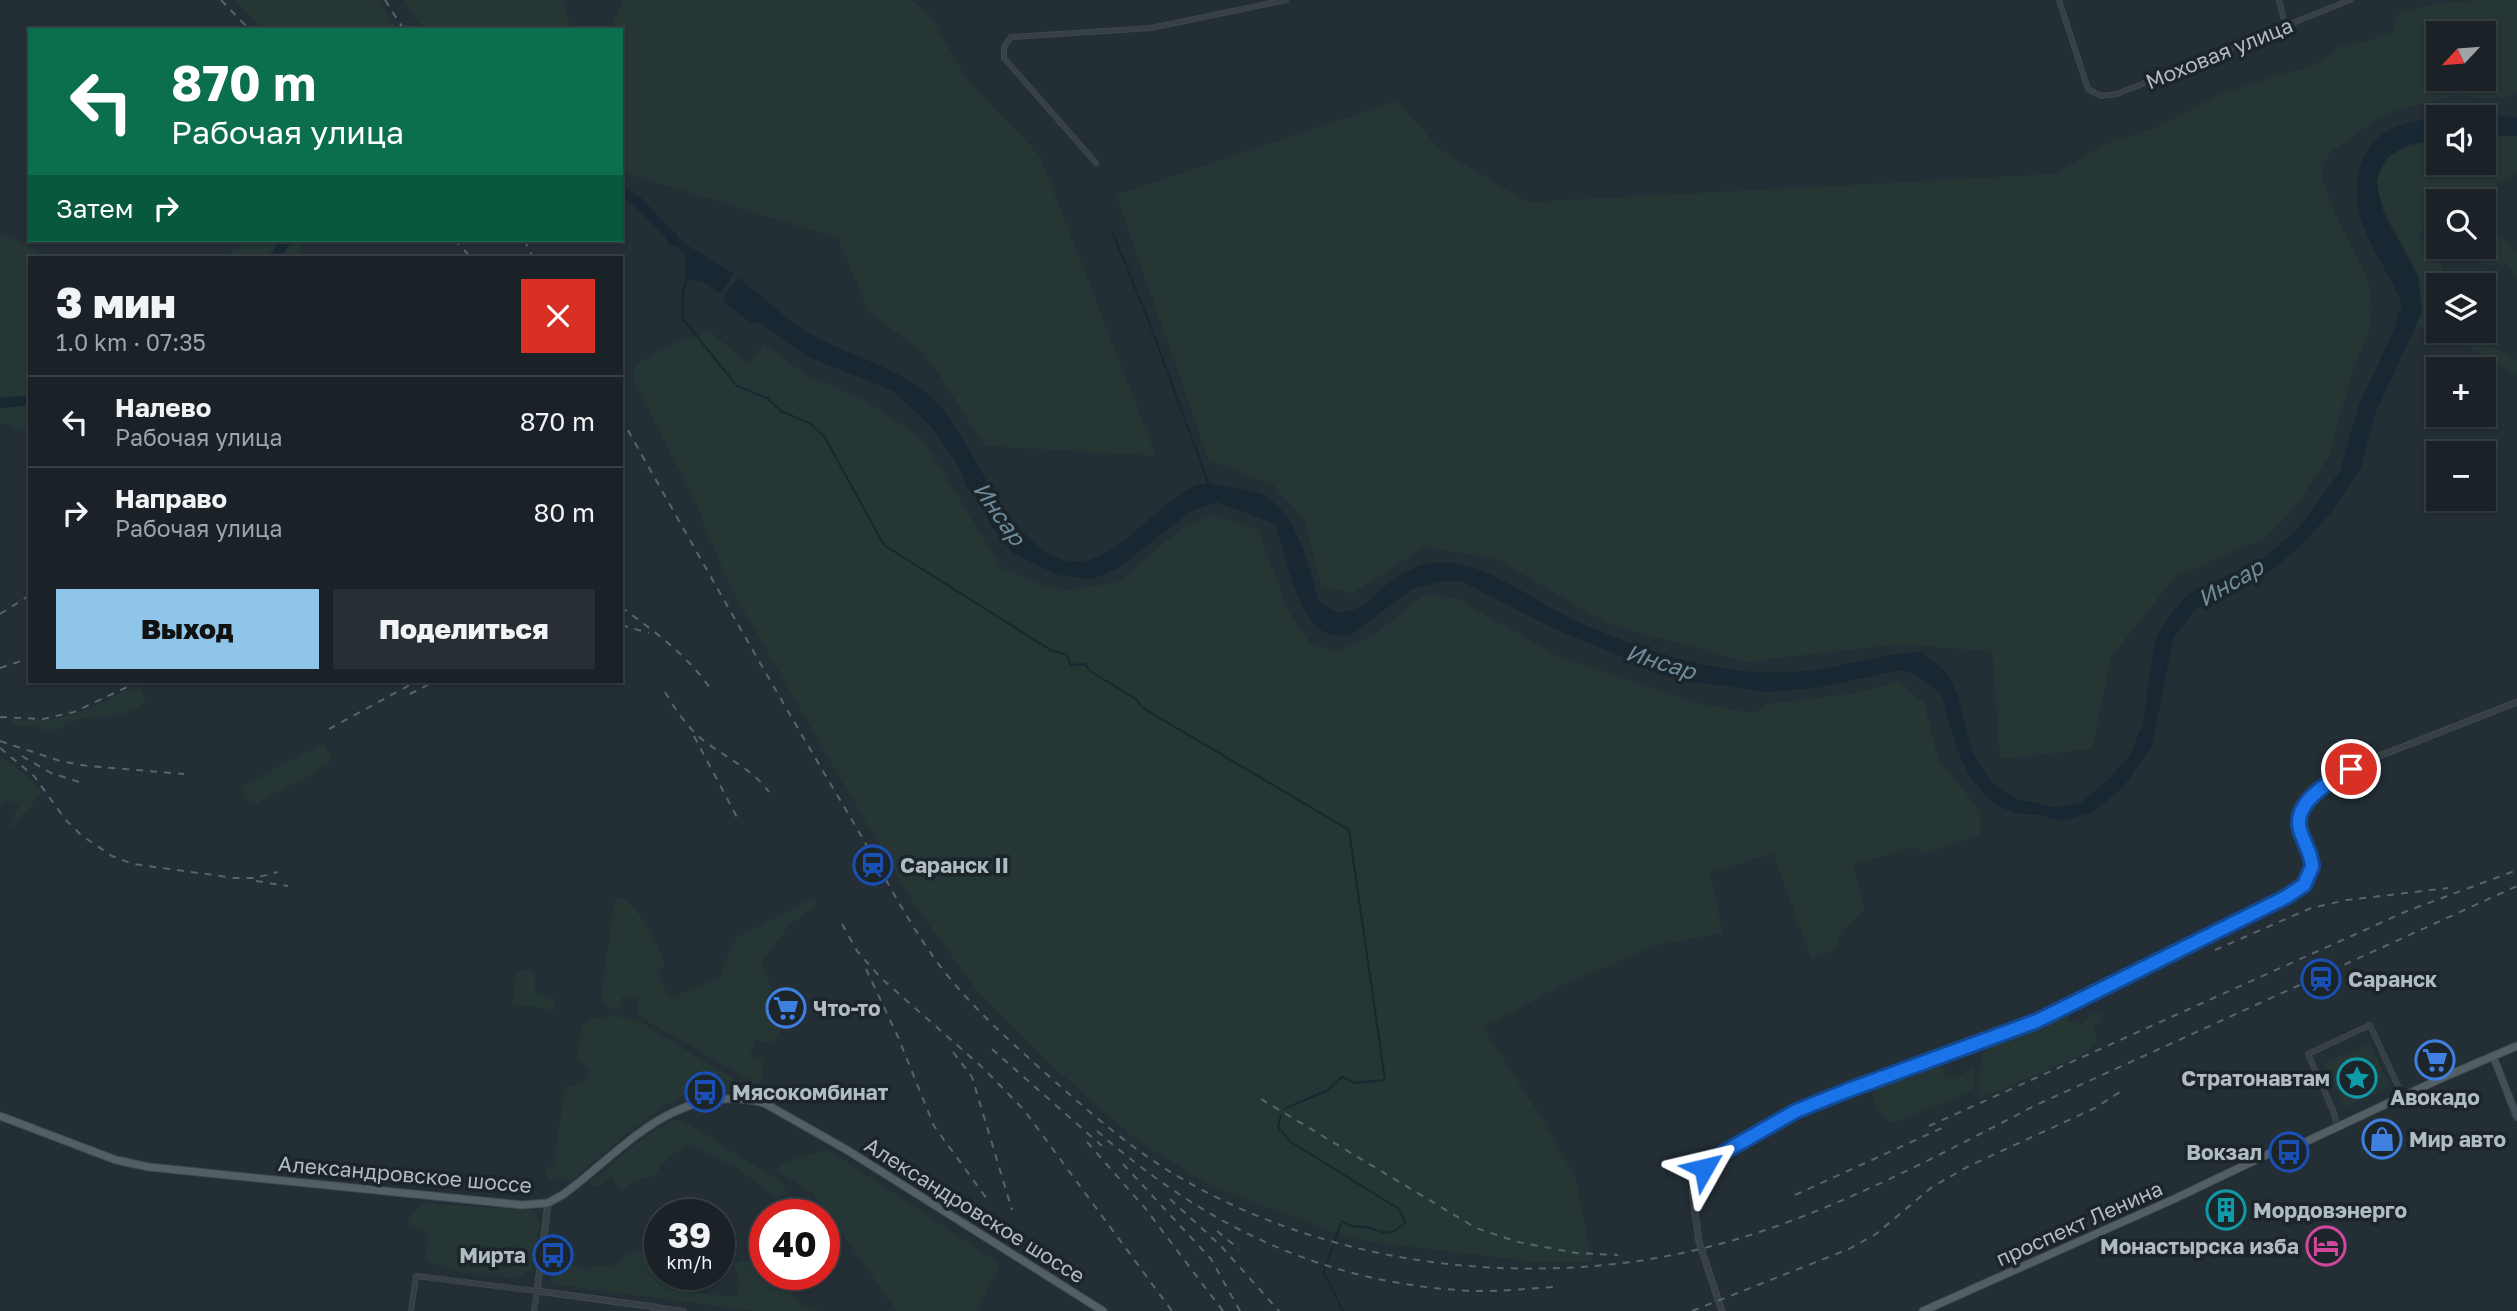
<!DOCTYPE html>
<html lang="ru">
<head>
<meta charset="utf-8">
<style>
  body { margin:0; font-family:"Golos Text",sans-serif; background:#272f34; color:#f1f3f6; height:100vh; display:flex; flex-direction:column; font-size:26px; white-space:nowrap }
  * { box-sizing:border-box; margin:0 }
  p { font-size:23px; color:#9fa4a8 }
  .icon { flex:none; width:38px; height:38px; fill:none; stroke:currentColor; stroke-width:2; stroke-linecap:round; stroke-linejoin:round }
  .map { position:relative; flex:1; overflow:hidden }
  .drawer { position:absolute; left:28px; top:256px; width:595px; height:427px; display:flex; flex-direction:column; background:#1a2228; border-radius:0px; box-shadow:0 2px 5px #0004,0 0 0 2px #383f45 }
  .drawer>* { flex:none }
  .guide { position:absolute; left:28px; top:28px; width:595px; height:214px; border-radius:0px; box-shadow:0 2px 5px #0004,0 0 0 2px #383f45; background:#0b6e4f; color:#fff; overflow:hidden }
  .needle { width:46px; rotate:244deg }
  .tools { position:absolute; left:2426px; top:21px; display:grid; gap:14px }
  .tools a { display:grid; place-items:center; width:70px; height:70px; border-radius:0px; background:#1a2228; box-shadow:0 2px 5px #0004,0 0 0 2px #383f45; font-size:35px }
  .speed { position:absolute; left:644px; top:1199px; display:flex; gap:14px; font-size:35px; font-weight:700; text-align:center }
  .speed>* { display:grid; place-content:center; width:91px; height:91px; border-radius:50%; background:#1a2228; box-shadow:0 2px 5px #0004,0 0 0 2px #383f45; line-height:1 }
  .speed small { font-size:18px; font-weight:400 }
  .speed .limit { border:10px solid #d22; background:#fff; color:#111 }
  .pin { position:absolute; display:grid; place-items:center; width:60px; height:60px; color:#fff; margin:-30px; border:4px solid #fff; border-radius:50%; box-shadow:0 2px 7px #0007 }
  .me { position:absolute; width:77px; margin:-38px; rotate:53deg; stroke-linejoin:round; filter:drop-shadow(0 0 5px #0008) }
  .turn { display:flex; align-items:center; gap:24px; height:147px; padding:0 28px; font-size:32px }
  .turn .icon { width:91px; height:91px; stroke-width:2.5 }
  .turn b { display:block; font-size:49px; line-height:60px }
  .then { display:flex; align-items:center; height:66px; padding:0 28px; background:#0003; gap:14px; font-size:26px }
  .round { display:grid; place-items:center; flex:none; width:74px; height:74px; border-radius:0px; background:#272f34 }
  .headline { display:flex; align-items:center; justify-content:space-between; height:119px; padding:0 28px }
  h1 { font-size:42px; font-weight:800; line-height:52px }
  .primary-button { display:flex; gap:14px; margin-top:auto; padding:14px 28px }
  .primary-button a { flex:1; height:80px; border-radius:0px; background:#8ec5e9; color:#111; font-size:28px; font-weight:800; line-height:80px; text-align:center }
  .primary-button a+a { background:#272f34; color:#f1f3f6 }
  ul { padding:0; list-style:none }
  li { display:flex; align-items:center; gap:21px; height:91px; padding:0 28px; border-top:2px solid #383f45 }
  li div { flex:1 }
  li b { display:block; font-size:26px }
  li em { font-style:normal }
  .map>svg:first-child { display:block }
  .green { fill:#253634; fill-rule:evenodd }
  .water { fill:#182731 }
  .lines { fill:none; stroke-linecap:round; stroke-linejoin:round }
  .stream { stroke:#182731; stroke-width:2 }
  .river { stroke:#182731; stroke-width:10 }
  .minor-casing { stroke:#3f494f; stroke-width:6 }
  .tertiary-casing { stroke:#3f494f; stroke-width:7 }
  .secondary-casing { stroke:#3f494f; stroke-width:8 }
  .primary-casing { stroke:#3f494f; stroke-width:9 }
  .minor { stroke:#364045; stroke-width:4.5 }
  .tertiary { stroke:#364045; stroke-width:5 }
  .secondary { stroke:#445058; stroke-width:6 }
  .primary { stroke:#545f65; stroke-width:7 }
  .rail { stroke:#58656c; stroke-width:2; stroke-dasharray:7 7; stroke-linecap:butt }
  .route-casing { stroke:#114b97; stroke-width:18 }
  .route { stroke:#1a73e8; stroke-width:12 }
  .labels { text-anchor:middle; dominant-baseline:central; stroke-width:7; stroke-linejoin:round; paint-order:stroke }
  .street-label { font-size:21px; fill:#b0bbc2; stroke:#1b252a }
  .poi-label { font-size:21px; font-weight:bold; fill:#b0bbc2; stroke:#1b252a; text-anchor:start }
  .water-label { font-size:23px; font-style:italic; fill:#6e8c9d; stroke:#1b252a }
</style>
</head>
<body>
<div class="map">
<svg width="2517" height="1311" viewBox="0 0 2517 1311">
  <rect width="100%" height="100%" fill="#232e35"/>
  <g class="green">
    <path d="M235,0H380L397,30H263Z"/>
    <path d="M404,0H563L571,30H423Z"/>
    <path d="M623,0H911L929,14L966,78L1040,156L1156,456L985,446L925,353L869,313L838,238L621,172V30H609Z"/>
    <path d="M2517,0V92L2506,97L2486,99L2457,95L2398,110L2372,123L2331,152L2323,163V181L2330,202L2368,280L2372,306L2370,327L2351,376L2329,456L2298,503L2267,537L2175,577L2111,657L2092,749L2000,759L1992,652L1901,644L1746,662L1606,623L1495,558L1424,547L1352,594L1321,585L1304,519L1272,484L1209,460L1116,195L1397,101L1441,150L1527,202L2053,174L2112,141L2155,128L2219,95L2281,74L2310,67L2325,60L2339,46L2364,42L2393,31L2397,14C2432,0 2478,0 2517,0ZM2438,33H2483V79H2438Z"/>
    <path d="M2483,136H2517V174L2465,201H2438V222L2427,224L2419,235C2433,251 2447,263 2441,285H2438V331H2468L2517,361V376L2460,342L2415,326C2422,311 2424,290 2417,274C2393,217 2331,156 2438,140V163H2483Z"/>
    <path d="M2483,224L2517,250V280L2507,263L2485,266L2472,247H2483Z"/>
    <path d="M0,233L32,247L41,257H30V428L15,430L6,423H0Z"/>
    <path d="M248,240H303L299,257H217L232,251Z"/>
    <path d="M710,331L749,365L764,343L804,374L863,399L921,437L1002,568L1059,591L1118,582L1184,526L1213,514L1258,529L1287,609L1310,643L1337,652L1378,632L1423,595L1456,598L1556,655L1696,703L1754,713L1765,704L1850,694L1899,682L1924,703L1938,759L1980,811V834L1926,854L1914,847L1853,865L1865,910L1844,929L1834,950L1811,958L1773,853L1710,873L1723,933L1658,945L1565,984L1483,1028L1540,1115L1575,1177L1592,1262H1534L1363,1241L1327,1230L1207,1184L1135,1139L1051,1065L978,992L909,897L730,587L694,499L636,386L632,371C653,347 680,341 710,331Z"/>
    <path d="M135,686H139L146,701C128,720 105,714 82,719C71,721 60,728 50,733L34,726H19L11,722L12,719C65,724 89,709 135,686Z"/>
    <path d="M324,743L331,758L328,765L256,804L246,800L240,787Z"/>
    <path d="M0,756L31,779L42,792L13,828L10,826L19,806L9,801L0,806Z"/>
    <path d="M623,897L643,919L665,962L658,974L670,999L722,975L725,961L738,937L815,897L817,904L787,928L761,963L771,986L768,999L780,1032L772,1044L755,1040L750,1055L763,1059L761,1087L637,1015L638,998L622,997L619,1011L606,1006L601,997L615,898Z"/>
    <path d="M523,969L535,972V991L555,999L553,1010L512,1004L516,973Z"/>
    <path d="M2068,1011L2069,1021L2083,1024L2091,1014L2105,1011L2101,1022L2093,1027L2098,1043L2081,1055L1979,1099L1981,1056L1991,1044Z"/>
    <path d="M612,1015L639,1021L735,1080L738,1093C726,1092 712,1089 700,1091C668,1094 599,1158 572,1180L548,1179L544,1172L554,1163L565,1087L585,1083L589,1069L577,1059L582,1025L593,1018L606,1019Z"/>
    <path d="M2370,1043L2390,1087L2344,1107L2324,1063Z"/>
    <path d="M1941,1060L1946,1079L1957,1077L1973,1067V1088L1966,1094L1894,1123L1883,1119L1872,1098L1876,1083Z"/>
    <path d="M680,1119L782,1182L787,1193L777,1199L736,1167L688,1144L665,1161L654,1176L635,1181L621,1191L611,1176L603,1184L593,1187L589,1181C603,1176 613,1163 624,1154C639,1141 661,1123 680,1119Z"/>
    <path d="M827,1149L1000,1264L976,1311H897L814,1194L776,1171L782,1163Z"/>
    <path d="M422,1203L535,1210L540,1226L531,1269L519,1277L506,1278L497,1273H462L425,1261L429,1237L424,1231L409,1226L408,1219Z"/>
    <path d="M641,1250L660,1255V1274H667L666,1279L680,1291L737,1297L740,1284L733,1263L756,1259L765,1262V1274H786C785,1296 801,1306 820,1311H753L550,1284L551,1276L563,1263L567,1266H576L588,1271L595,1265L614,1268L625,1254Z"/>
  </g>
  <g class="water">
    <path d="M2464,115L2517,117V136H2483V117H2441Z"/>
    <path d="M2438,118V140L2409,144L2387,157L2376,181L2383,212L2418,277L2422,312L2375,414L2361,467L2330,514L2299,547L2272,570L2238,588L2214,595L2193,612L2173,639L2152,746L2123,787L2093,812L2061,821L2040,815L2015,813L1994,804L1970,777L1957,749L1941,693L1912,673L1899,670L1822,687L1768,692L1675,679L1555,629L1463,582H1439L1412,589L1349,636C1342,635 1333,636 1327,633C1299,623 1283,551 1276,524L1217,502L1190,512L1117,569L1091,579L1058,575L1013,553L990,524L984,505L967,487L960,468L933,429L894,391L808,357L759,322L753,324L723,302L726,299L724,297L738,278C762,295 784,318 809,333C851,358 906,368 939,405C978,450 1006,546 1068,561C1109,570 1157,504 1193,487C1204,482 1223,485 1235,488C1243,490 1253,491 1261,494C1299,514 1307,565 1320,603L1338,613C1344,611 1352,611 1358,608C1366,604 1373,596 1379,591C1392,580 1413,566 1430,563C1478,555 1534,602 1576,621C1648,653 1727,680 1807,671C1846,666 1882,654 1922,652L1947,673L1957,694L1973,754L1992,783L2017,799L2057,808L2082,802L2108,780L2131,754L2143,723L2155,640L2171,613L2190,593L2263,559L2299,528L2340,471L2359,405L2393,332L2402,304C2390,274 2370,248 2360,217C2355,203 2357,193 2358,180C2364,133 2396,122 2438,118Z"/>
    <path d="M667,227L685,244L734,274L720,293L705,283L685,278L686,257L678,247L669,245L662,230Z"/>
  </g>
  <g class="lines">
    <g class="stream">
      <path d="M1113,234L1148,319L1209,485"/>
      <path d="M688,277L683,291L682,318L737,386L767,398L781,411L809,423L824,436L884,545L1052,651L1066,654L1071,665L1085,664L1090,671L1136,699L1143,708L1349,830L1385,1080L1355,1083L1342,1077L1328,1090L1284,1109"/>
      <path d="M1281,1115L1278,1127L1291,1142L1399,1209L1405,1222C1387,1241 1384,1230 1364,1227C1354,1226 1351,1227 1342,1221L1323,1273C1332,1283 1335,1299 1343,1311"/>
    </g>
    <g class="river">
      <path d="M621,191L638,202L673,238"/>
      <path d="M274,257L287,240"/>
      <path d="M0,403L30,400"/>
    </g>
    <g class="minor-casing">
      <g id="minor">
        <path d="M2059,0L2088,89L2101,96L2117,94L2350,0"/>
        <path d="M2279,0L2285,24"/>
        <path d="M1096,163L1004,58V47L1011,37L1151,28L1286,0"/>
        <path d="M2337,1127L2334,1113L2308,1054L2370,1025L2403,1097"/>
        <path d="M655,1307L684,1311"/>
        <path d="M411,1311L416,1276L537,1291L534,1311"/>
      </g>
    </g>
    <g class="tertiary-casing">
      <g id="tertiary">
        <path d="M548,1203L537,1291L655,1307V1311"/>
        <path d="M1722,1311L1699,1242L1692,1191L1704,1169L1718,1156L1796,1111L1846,1091L2037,1021L2286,897L2304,885L2312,867C2312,852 2301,840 2299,825C2295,798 2344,773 2364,762L2517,702"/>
      </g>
    </g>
    <g class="secondary-casing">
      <path id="secondary" d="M2493,1056L2517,1117"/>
    </g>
    <g class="primary-casing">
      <g id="primary">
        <path d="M0,1116L116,1160L149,1167L522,1205L548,1203L564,1194C627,1147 676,1081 764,1103L847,1150L1103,1311"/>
        <path d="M1923,1311L2174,1199L2285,1146L2301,1144L2444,1077L2517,1046"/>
      </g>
    </g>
    <use href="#minor" class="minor"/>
    <use href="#tertiary" class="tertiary"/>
    <use href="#secondary" class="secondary"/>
    <use href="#primary" class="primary"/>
    <g class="rail">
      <path d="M221,0L250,30"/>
      <path d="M385,0L404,30"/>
      <path d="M454,240L471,257"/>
      <path d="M524,240L533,257"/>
      <path d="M621,418C696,551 771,684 849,815C879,865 905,919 940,966C973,1009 1012,1043 1052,1079C1096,1118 1141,1157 1193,1185C1343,1268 1534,1289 1700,1249C1814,1222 1930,1160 2034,1106L2517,886"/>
      <path d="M621,607C654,631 687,655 710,688"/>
      <path d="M0,614L30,595"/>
      <path d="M621,625L649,633"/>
      <path d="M0,668L30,658"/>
      <path d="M225,682L227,681"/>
      <path d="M665,692C675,709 687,727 703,740C726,758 751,768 769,792"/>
      <path d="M410,694L435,681"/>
      <path d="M0,717L43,719L74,712L140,681"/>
      <path d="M329,729L417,681"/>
      <path d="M694,736L739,821"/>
      <path d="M0,741L60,761L88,766L184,774"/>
      <path d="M0,748L34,776L65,819L81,835L112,856L133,864L235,878H255L278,872"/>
      <path d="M22,756L51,773L82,783"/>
      <path d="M256,881L288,886"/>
      <path d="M842,924L857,951L881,978L983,1068L1024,1110L1172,1311"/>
      <path d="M2215,950L2311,908L2347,900L2448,888"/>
      <path d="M866,969L898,1037L934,1126L990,1203"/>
      <path d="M992,1049L1102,1146"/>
      <path d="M953,1052L972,1077L1012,1210"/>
      <path d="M1261,1099L1476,1228L1518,1242L1576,1253L1618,1255"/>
      <path d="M1929,1126L2407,911L2517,870"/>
      <path d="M1097,1131C1202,1223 1316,1280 1457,1290C1489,1293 1521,1289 1553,1287"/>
      <path d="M1087,1142L1145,1208L1223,1311"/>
      <path d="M1123,1164L1211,1259L1240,1311"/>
      <path d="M1795,1195L1942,1128"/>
      <path d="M1170,1199L1220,1245L1279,1311"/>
      <path d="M1217,1231L1239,1249"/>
      <path d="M1692,1311L1849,1249L1876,1234L1932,1187L1969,1166L2095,1108L2123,1090"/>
    </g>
  </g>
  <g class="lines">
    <g class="route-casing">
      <path id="route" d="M1704,1168L1726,1151L1796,1111L1846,1091L2037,1021L2286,897L2304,885L2312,867C2312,854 2304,843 2300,830C2292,802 2331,781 2351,769"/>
    </g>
    <use href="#route" class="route"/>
  </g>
  <defs>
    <g id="station-ring" transform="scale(2.0125)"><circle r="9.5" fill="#1b252a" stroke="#1a4fb4" stroke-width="1.5"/><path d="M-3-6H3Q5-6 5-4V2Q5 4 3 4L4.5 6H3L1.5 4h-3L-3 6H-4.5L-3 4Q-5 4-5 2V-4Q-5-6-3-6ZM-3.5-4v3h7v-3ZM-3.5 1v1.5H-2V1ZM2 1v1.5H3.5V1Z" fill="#1a4fb4"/></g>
    <g id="supermarket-ring" transform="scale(2.0125)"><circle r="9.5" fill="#1b252a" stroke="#3f7fe0" stroke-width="1.5"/><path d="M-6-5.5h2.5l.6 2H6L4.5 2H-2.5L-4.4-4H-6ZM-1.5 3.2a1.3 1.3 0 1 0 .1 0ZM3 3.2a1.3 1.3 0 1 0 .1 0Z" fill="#3f7fe0"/></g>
    <g id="sight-ring" transform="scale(2.0125)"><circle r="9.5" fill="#1b252a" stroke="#0f9aa8" stroke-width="1.5"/><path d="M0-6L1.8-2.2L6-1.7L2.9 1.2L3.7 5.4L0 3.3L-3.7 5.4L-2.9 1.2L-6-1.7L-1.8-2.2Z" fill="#0f9aa8"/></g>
    <g id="bus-ring" transform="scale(2.0125)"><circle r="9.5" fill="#1b252a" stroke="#1a4fb4" stroke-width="1.5"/><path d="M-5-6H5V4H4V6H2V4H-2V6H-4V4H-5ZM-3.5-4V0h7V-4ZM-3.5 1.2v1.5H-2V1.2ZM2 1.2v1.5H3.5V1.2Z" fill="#1a4fb4"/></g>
    <g id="shop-ring" transform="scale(2.0125)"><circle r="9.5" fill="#1b252a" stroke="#3f7fe0" stroke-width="1.5"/><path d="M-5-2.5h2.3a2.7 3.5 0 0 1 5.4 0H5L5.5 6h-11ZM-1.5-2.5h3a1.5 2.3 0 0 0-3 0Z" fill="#3f7fe0"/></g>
    <g id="building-ring" transform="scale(2.0125)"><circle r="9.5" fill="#1b252a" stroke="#0f9aa8" stroke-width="1.5"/><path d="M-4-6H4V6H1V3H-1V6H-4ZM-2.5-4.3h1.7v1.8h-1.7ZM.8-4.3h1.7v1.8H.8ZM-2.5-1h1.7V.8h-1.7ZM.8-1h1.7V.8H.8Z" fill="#0f9aa8"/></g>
    <g id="hotel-ring" transform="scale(2.0125)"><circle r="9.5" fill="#1b252a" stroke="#d1479c" stroke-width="1.5"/><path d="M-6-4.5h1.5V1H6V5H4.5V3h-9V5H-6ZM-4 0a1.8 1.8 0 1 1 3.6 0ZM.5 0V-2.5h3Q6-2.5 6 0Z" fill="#d1479c"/></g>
  </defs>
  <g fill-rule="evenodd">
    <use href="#station-ring" x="873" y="865"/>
    <use href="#station-ring" x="2321" y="979"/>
    <use href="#supermarket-ring" x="786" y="1008"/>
    <use href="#supermarket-ring" x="2435" y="1060"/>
    <use href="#sight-ring" x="2357" y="1078"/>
    <use href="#bus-ring" x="705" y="1092"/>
    <use href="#shop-ring" x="2382" y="1139"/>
    <use href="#bus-ring" x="2289" y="1152"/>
    <use href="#building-ring" x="2226" y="1210"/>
    <use href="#hotel-ring" x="2326" y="1246"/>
    <use href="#bus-ring" x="553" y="1255"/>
  </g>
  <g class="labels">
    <g class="street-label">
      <text transform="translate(2219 53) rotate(-22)">Моховая улица</text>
      <text transform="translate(405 1174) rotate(5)">Александровское шоссе</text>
      <text transform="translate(975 1210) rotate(32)">Александровское шоссе</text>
      <text transform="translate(2079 1223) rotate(-24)">проспект Ленина</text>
    </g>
    <g class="poi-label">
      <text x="900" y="865">Саранск II</text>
      <text x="2348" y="979">Саранск</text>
      <text x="813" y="1008">Что-то</text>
      <text x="2330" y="1078" text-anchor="end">Стратонавтам</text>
      <text x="732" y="1092">Мясокомбинат</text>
      <text x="2435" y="1097" text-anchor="middle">Авокадо</text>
      <text x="2409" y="1139">Мир авто</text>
      <text x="2262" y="1152" text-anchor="end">Вокзал</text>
      <text x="2253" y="1210">Мордовэнерго</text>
      <text x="2299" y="1246" text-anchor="end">Монастырска изба</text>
      <text x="526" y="1255" text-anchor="end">Мирта</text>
    </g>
    <g class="water-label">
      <text transform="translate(1000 513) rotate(55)">Инсар</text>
      <text transform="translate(2230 582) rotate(-30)">Инсар</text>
      <text transform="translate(1661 661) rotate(17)">Инсар</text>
    </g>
  </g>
</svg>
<div class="tools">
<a><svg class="needle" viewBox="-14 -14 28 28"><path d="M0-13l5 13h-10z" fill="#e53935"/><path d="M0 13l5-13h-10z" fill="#9fa4a8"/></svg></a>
<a><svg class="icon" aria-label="sound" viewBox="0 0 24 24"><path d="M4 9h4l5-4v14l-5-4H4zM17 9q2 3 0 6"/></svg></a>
<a><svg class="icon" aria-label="search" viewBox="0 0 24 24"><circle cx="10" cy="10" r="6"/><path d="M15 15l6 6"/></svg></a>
<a><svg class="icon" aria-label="layers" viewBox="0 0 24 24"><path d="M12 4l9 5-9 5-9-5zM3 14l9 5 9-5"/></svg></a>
<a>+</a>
<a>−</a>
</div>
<div class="speed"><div>39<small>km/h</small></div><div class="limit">40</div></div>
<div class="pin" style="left:2351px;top:769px;background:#d93025"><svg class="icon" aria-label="arrive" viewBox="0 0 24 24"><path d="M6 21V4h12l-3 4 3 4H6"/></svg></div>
<svg class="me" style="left:1704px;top:1168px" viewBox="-20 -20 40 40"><path d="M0-17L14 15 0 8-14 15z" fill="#1a73e8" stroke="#fff" stroke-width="4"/></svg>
<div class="guide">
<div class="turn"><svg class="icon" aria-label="left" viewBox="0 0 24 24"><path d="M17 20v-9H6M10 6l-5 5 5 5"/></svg><div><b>870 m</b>Рабочая улица</div></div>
<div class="then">Затем<svg class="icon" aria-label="right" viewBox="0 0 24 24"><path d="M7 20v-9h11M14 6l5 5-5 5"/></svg></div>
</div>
<section class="drawer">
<div class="headline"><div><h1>3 мин</h1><p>1.0 km · 07:35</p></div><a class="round" style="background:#d93025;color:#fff"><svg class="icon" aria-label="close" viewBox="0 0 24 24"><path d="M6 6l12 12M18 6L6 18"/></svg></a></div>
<ul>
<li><svg class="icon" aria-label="left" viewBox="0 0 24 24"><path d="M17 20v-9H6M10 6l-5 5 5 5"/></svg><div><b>Налево</b><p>Рабочая улица</p></div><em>870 m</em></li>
<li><svg class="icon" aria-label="right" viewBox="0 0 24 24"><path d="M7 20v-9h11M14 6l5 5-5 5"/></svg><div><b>Направо</b><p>Рабочая улица</p></div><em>80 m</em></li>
</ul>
<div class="primary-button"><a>Выход</a><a>Поделиться</a></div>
</section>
</div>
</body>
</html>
